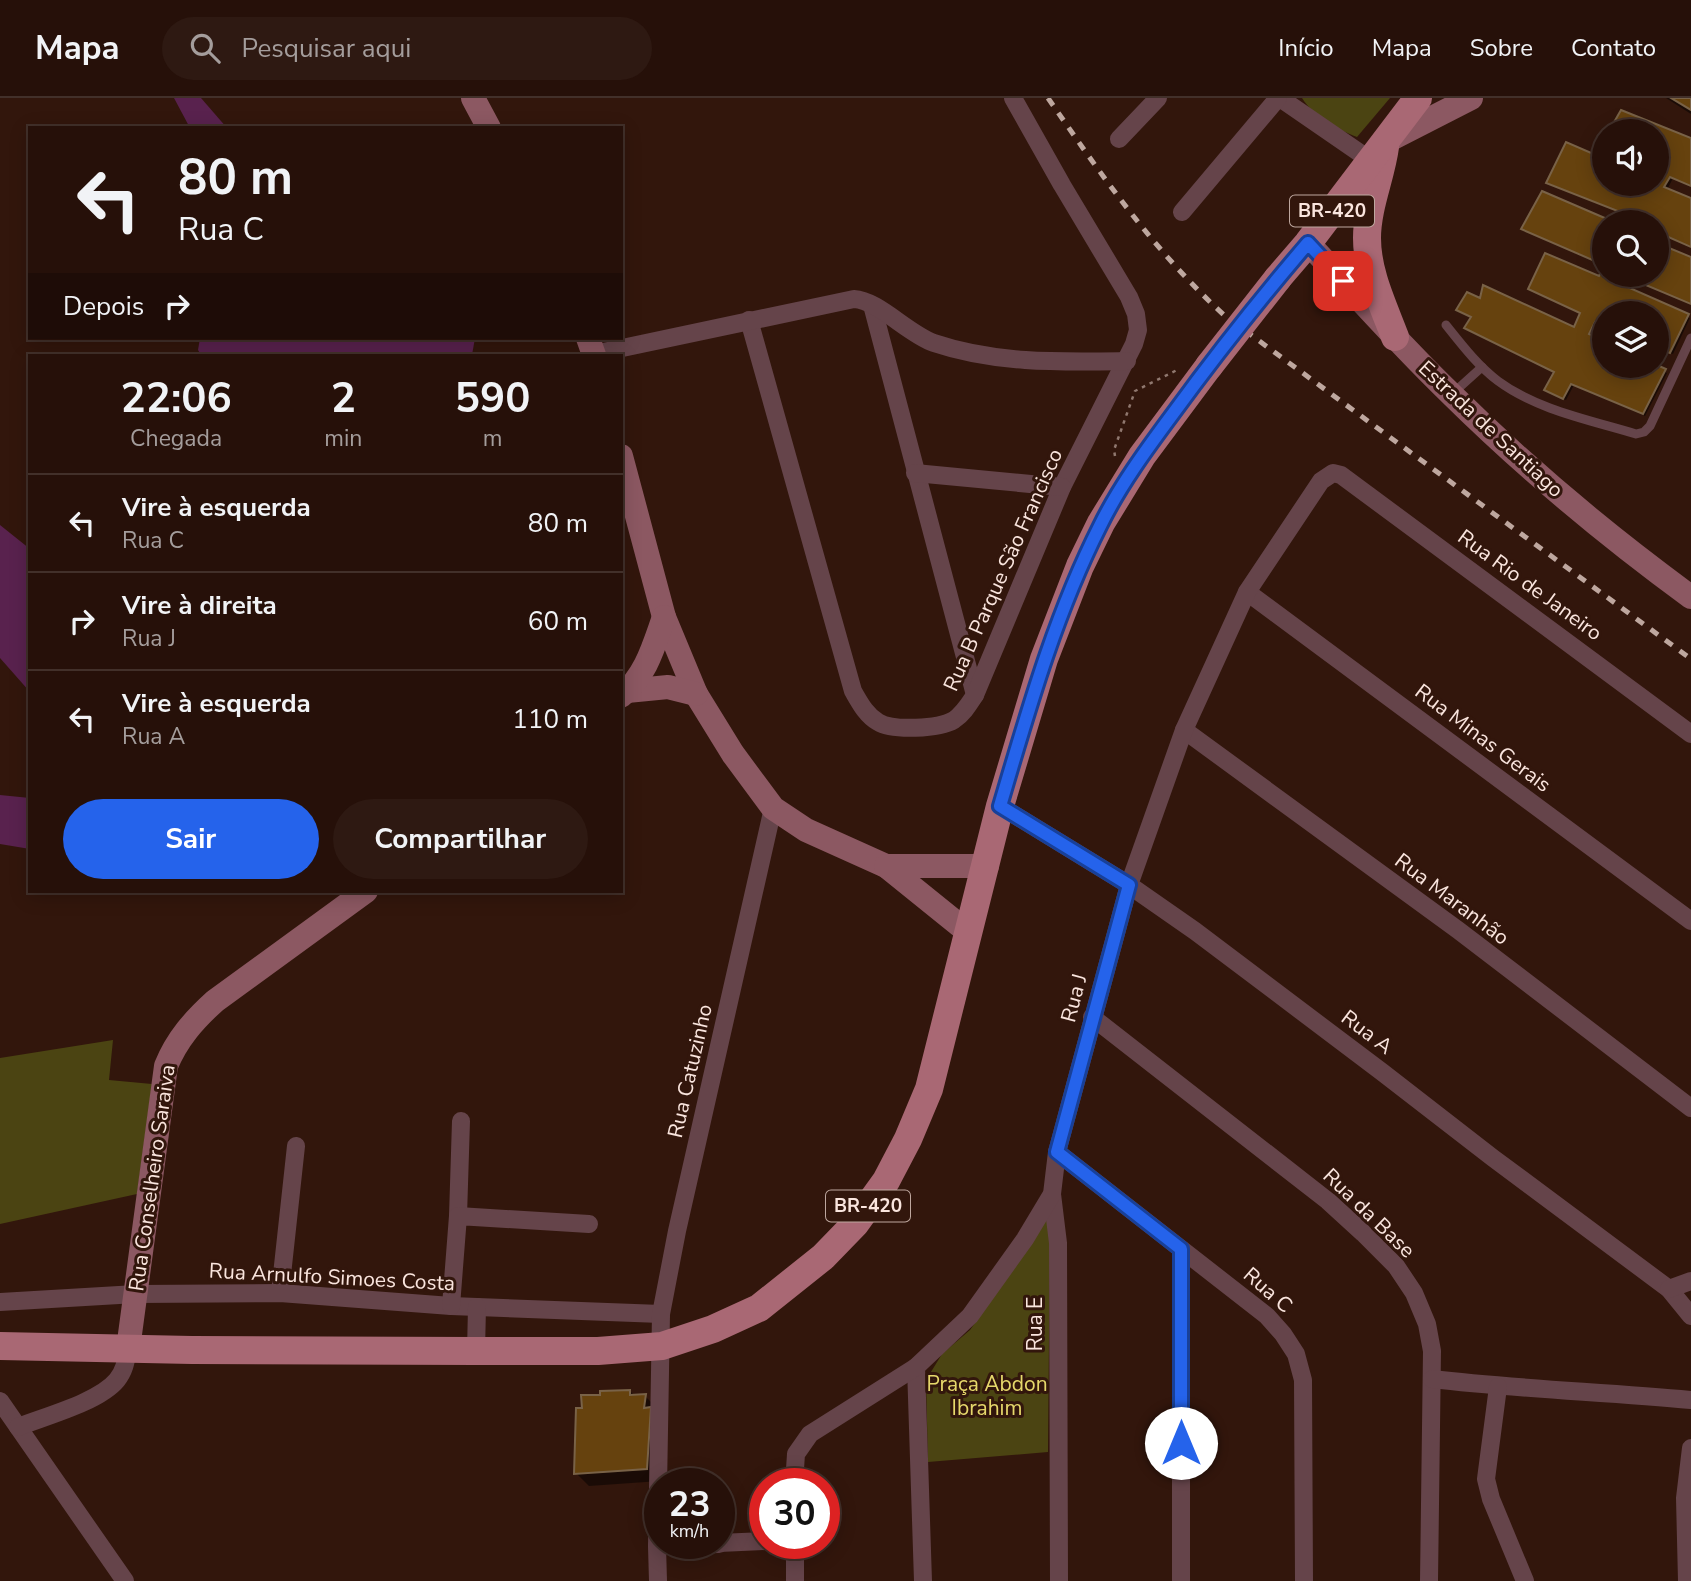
<!DOCTYPE html>
<html lang="pt">
<head>
<meta charset="utf-8">
<style>
  body { margin:0; font-family:"Nunito Sans",sans-serif; background:#2e1912; color:#f1f3f6; height:100vh; display:flex; flex-direction:column; font-size:26px; white-space:nowrap }
  * { box-sizing:border-box; margin:0 }
  p { font-size:23px; color:#a49d9c }
  .icon { flex:none; width:38px; height:38px; fill:none; stroke:currentColor; stroke-width:2; stroke-linecap:round; stroke-linejoin:round }
  .map { position:relative; flex:1; overflow:hidden }
  .panel { position:absolute; left:28px; top:256px; width:595px; height:539px; display:flex; flex-direction:column; background:#261009; border-radius:0px; box-shadow:0 4px 18px #0003,0 0 0 2px #42302a }
  .panel>* { flex:none }
  .top-card { position:absolute; left:28px; top:28px; width:595px; height:214px; border-radius:0px; box-shadow:0 4px 18px #0003,0 0 0 2px #42302a; background:#261009; color:#f1f3f6; overflow:hidden }
  .tools { position:absolute; left:1592px; top:21px; display:grid; gap:14px }
  .tools a { display:grid; place-items:center; width:77px; height:77px; border-radius:50%; background:#261009; box-shadow:0 4px 18px #0003,0 0 0 2px #42302a; font-size:35px }
  .speed { position:absolute; left:644px; top:1370px; display:flex; gap:14px; font-size:35px; font-weight:700; text-align:center }
  .speed>* { display:grid; place-content:center; width:91px; height:91px; border-radius:50%; background:#261009; box-shadow:0 4px 18px #0003,0 0 0 2px #42302a; line-height:1 }
  .speed small { font-size:18px; font-weight:400 }
  .speed .limit { border:10px solid #d22; background:#fff; color:#111 }
  .pin { position:absolute; display:grid; place-items:center; width:60px; height:60px; color:#fff; margin:-30px; border-radius:14px; box-shadow:0 4px 10px #0006 }
  .me { position:absolute; width:77px; margin:-38px; rotate:0deg; stroke-linejoin:round; filter:drop-shadow(0 0 5px #0008) }
  .turn { display:flex; align-items:center; gap:24px; height:147px; padding:0 35px; font-size:32px }
  .turn .icon { width:91px; height:91px; stroke-width:2.5 }
  .turn b { display:block; font-size:49px; line-height:60px }
  .then { display:flex; align-items:center; height:66px; padding:0 35px; background:#0003; gap:14px; font-size:26px }
  .eta { display:flex; justify-content:space-evenly; align-items:center; height:119px; text-align:center }
  .eta b { font-size:42px; font-weight:700; line-height:49px }
  .action { display:flex; gap:14px; margin-top:auto; padding:14px 35px }
  .action a { flex:1; height:80px; border-radius:42px; background:#2563eb; color:#fff; font-size:28px; font-weight:700; line-height:80px; text-align:center }
  .action a+a { background:#2e1912; color:#f1f3f6 }
  ul { padding:0; list-style:none }
  li { display:flex; align-items:center; gap:21px; height:98px; padding:0 35px; border-top:2px solid #42302a }
  li div { flex:1 }
  li b { display:block; font-size:26px }
  li em { font-style:normal }
  header { display:flex; align-items:center; gap:42px; box-sizing:border-box; height:98px; padding:0 35px; background:#261009; border-bottom:2px solid #42302a }
  header strong { font-size:33px }
  nav { display:flex; gap:38px; margin-inline-start:auto; font-size:24px }
  .search { width:490px; height:63px; background:#2e1912; display:flex; align-items:center; gap:18px; box-sizing:border-box; padding:0 24px; border-radius:38px; color:#a49d9c; font-size:26px }
  .map>svg:first-child { display:block }
  .green { fill:#4b4412 }
  .water { fill:#59224e }
  .shadow { fill:#0007 }
  .building { fill:#66420e; stroke:#796247; stroke-width:2 }
  .lines { fill:none; stroke-linecap:round; stroke-linejoin:round }
  .path { stroke:#90786f; stroke-width:2.5; stroke-dasharray:3.5 5; stroke-linecap:butt }
  .lane { stroke:#65444a; stroke-width:9 }
  .street { stroke:#65444a; stroke-width:18 }
  .secondary { stroke:#8c5862; stroke-width:24 }
  .primary { stroke:#a96874; stroke-width:28 }
  .rail { stroke:#bea79f; stroke-width:5; stroke-dasharray:9 9; stroke-linecap:butt }
  .primary-bridge { stroke:#a96874; stroke-width:28 }
  .route-casing { stroke:#184099; stroke-width:18 }
  .route { stroke:#2563eb; stroke-width:12 }
  .labels { text-anchor:middle; dominant-baseline:central; stroke-width:6; stroke-linejoin:round; paint-order:stroke }
  .shield { fill:#32160c; stroke:#bea79f; stroke-width:2 }
  .shield-label { font-size:19px; font-weight:bold; fill:#fae5de }
  .street-label { font-size:21px; fill:#fae5de; stroke:#32160c }
  .park-label { font-size:21px; fill:#e6d86b; stroke:#32160c }
</style>
</head>
<body>
<header>
<strong>Mapa</strong>
<div class="search"><svg class="icon" aria-label="search" viewBox="0 0 24 24"><circle cx="10" cy="10" r="6"/><path d="M15 15l6 6"/></svg>Pesquisar aqui</div>
<nav><a>Início</a><a>Mapa</a><a>Sobre</a><a>Contato</a></nav>
</header>
<div class="map">
<svg width="1691" height="1483" viewBox="0 0 1691 1483">
  <rect width="100%" height="100%" fill="#32160c"/>
  <g class="green">
    <path d="M1302,0H1390L1357,39C1336,31 1314,19 1302,0Z"/>
    <path d="M113,942L109,982L152,986L137,1096L0,1126V960Z"/>
    <path d="M1047,1121L1050,1126L1048,1354L928,1364L926,1282L942,1256L970,1232L977,1222L1038,1125Z"/>
  </g>
  <g class="water">
    <path d="M174,0H201L227,30H190Z"/>
    <path d="M200,240H475L472,257H201L198,252Z"/>
    <path d="M0,427L30,451V594L0,560Z"/>
    <path d="M0,697L30,700V751L0,746Z"/>
  </g>
  <g class="shadow">
    <path d="M1666,0H1691V16Z"/>
    <path d="M1622,14L1691,42V88L1673,80L1667,92L1691,102V149L1657,134V124H1627L1630,118L1551,87L1657,86V33H1611Z"/>
    <path d="M1691,161V206L1623,177L1618,187L1690,220L1673,256L1657,250V215H1605V229L1597,226L1591,239L1605,268H1654L1667,275L1645,318L1574,287L1566,302L1549,294L1556,275L1468,232H1574L1582,216L1530,191L1600,180L1605,177H1657Z"/>
    <path d="M630,1293L635,1298H645L658,1311L660,1383L589,1388L576,1375L584,1312Z"/>
  </g>
  <g class="building">
    <path d="M1671,0H1691V12Z"/>
    <path d="M1621,12L1691,40V88L1670,79L1664,89L1691,100V149L1657,134V124H1625L1628,117L1546,85L1566,44L1605,61V86H1657V33H1609Z"/>
    <path d="M1542,93L1614,124H1605V177H1619L1616,184L1689,216L1670,255L1657,250V215H1605V228L1595,224L1589,236L1605,243V268L1657,267L1666,271L1643,316L1571,286L1563,301L1544,292L1554,274L1464,230L1471,219L1456,212L1467,194L1480,200L1483,187L1574,229L1580,215L1528,191L1545,155L1599,178L1604,167L1521,131Z"/>
    <path d="M1657,145L1691,159V206L1622,177H1657Z"/>
    <path d="M630,1292V1297L646,1296L644,1310L651,1309L647,1371L574,1376L576,1310H582L581,1297H600V1293Z"/>
  </g>
  <g class="lines">
    <path class="path" d="M1115,358L1114,352L1135,293L1177,272"/>
    <g class="lane">
      <path d="M1446,227C1462,247 1478,268 1498,283C1537,312 1590,322 1636,336L1644,334L1650,328L1691,240"/>
      <path d="M1452,296L1482,269"/>
    </g>
    <g class="street">
      <path d="M1280,0L1370,62"/>
      <path d="M1119,41L1158,0"/>
      <path d="M1182,114L1278,0"/>
      <path d="M872,207L975,597"/>
      <path d="M749,222L853,593C860,605 866,617 878,624C892,633 939,631 954,622C964,615 969,606 975,597L1062,389L1134,246L1138,232L1136,216L1129,199L1062,87L1013,0"/>
      <path d="M594,256L854,201C878,202 908,236 934,245C996,266 1062,264 1127,263"/>
      <path d="M915,375L1062,389"/>
      <path d="M1247,494L1691,823"/>
      <path d="M1184,632L1458,832L1691,1010"/>
      <path d="M1000,708L1129,787L1195,833L1382,974L1493,1060L1669,1191L1691,1218"/>
      <path d="M1092,919L1328,1103L1363,1135L1396,1168L1414,1195L1427,1226L1432,1253L1429,1483"/>
      <path d="M1057,1054L1267,1218L1283,1236L1296,1256L1303,1282L1304,1483"/>
      <path d="M1052,1096L1058,1145L1059,1483"/>
      <path d="M458,1118L461,1023"/>
      <path d="M1669,1191L1691,1183"/>
      <path d="M280,1195L296,1048"/>
      <path d="M0,1204L136,1196L280,1195L451,1208L661,1216"/>
      <path d="M451,1208L458,1118L589,1126"/>
      <path d="M476,1253L477,1209"/>
      <path d="M916,1269L923,1483"/>
      <path d="M1432,1281C1518,1291 1605,1294 1691,1302"/>
      <path d="M1498,1289L1486,1381L1491,1401L1525,1483"/>
      <path d="M0,1303L125,1483"/>
      <path d="M18,1329C46,1318 99,1304 117,1282C125,1272 126,1262 128,1251"/>
      <path d="M794,1386L796,1356L810,1336L916,1269L970,1218L1025,1141L1052,1096L1057,1054L1129,787L1184,632L1247,494L1321,383L1333,375L1341,377L1691,636"/>
      <path d="M719,1445L765,1443"/>
      <path d="M795,1446V1483"/>
      <path d="M657,1448L719,1446"/>
      <path d="M658,1483L657,1448L661,1216L677,1133L773,710"/>
      <path d="M1181,1483V1151"/>
      <path d="M1687,1483L1685,1400L1691,1350"/>
    </g>
    <g class="secondary">
      <path d="M473,0L489,30"/>
      <path d="M1385,44L1471,0"/>
      <path d="M1308,145C1355,196 1401,248 1451,296C1526,370 1606,437 1691,499"/>
      <path d="M588,240L594,257"/>
      <path d="M621,358L664,519L696,596L733,656L773,710L806,732L886,768L969,835"/>
      <path d="M627,593L668,589L696,596"/>
      <path d="M621,598C646,578 654,547 664,519"/>
      <path d="M886,768H987"/>
      <path d="M128,1251L166,968C177,941 194,922 215,903L366,793"/>
    </g>
    <g class="primary">
      <path d="M1385,49C1381,79 1367,109 1367,140C1367,175 1383,207 1395,239"/>
      <path d="M1278,180L1308,145L1418,0"/>
      <path d="M0,1248L192,1252L476,1253H598L662,1248L713,1231L759,1210L823,1159L855,1126L886,1083L908,1041L929,991L1000,708L1044,561L1080,468L1101,425L1142,358L1209,268"/>
    </g>
    <path class="rail" d="M1048,0C1102,78 1154,153 1224,217L1691,561"/>
    <path class="primary-bridge" d="M1209,268L1278,180"/>
  </g>
  <g class="lines">
    <g class="route-casing">
      <path id="route" d="M1181,1345V1151L1057,1054L1129,787L1000,708C1028,613 1055,517 1100,428C1119,389 1146,352 1172,317C1215,258 1260,201 1308,145L1343,183"/>
    </g>
    <use href="#route" class="route"/>
  </g>
  <g class="labels">
    <g class="shield">
      <rect x="1290" y="97.5" width="84" height="31" rx="5"/>
      <rect x="826" y="1092.5" width="84" height="31" rx="5"/>
    </g>
    <g class="shield-label">
      <text x="1332" y="113">BR-420</text>
      <text x="868" y="1108">BR-420</text>
    </g>
    <g class="street-label">
      <text transform="translate(1491 331) rotate(43)">Estrada de Santiago</text>
      <text transform="translate(1003 472) rotate(-66)">Rua B Parque São Francisco</text>
      <text transform="translate(1530 487) rotate(36)">Rua Rio de Janeiro</text>
      <text transform="translate(1483 640) rotate(37)">Rua Minas Gerais</text>
      <text transform="translate(1452 801) rotate(37)">Rua Maranhão</text>
      <text transform="translate(1074 900) rotate(-75)">Rua J</text>
      <text transform="translate(1367 934) rotate(37)">Rua A</text>
      <text transform="translate(690 973) rotate(-77)">Rua Catuzinho</text>
      <text transform="translate(152 1080) rotate(-82)">Rua Conselheiro Saraiva</text>
      <text transform="translate(1369 1115) rotate(44)">Rua da Base</text>
      <text transform="translate(332 1179) rotate(3)">Rua Arnulfo Simoes Costa</text>
      <text transform="translate(1268 1192) rotate(41)">Rua C</text>
      <text transform="translate(1035 1226) rotate(-90)">Rua E</text>
    </g>
    <g class="park-label">
      <text x="987" y="1286">Praça Abdon<tspan x="987" dy="24">Ibrahim</tspan></text>
    </g>
  </g>
</svg>
<div class="tools">
<a><svg class="icon" aria-label="sound" viewBox="0 0 24 24"><path d="M4 9h4l5-4v14l-5-4H4zM17 9q2 3 0 6"/></svg></a>
<a><svg class="icon" aria-label="search" viewBox="0 0 24 24"><circle cx="10" cy="10" r="6"/><path d="M15 15l6 6"/></svg></a>
<a><svg class="icon" aria-label="layers" viewBox="0 0 24 24"><path d="M12 4l9 5-9 5-9-5zM3 14l9 5 9-5"/></svg></a>
</div>
<div class="speed"><div>23<small>km/h</small></div><div class="limit">30</div></div>
<div class="pin" style="left:1343px;top:183px;background:#d93025"><svg class="icon" aria-label="arrive" viewBox="0 0 24 24"><path d="M6 21V4h12l-3 4 3 4H6"/></svg></div>
<svg class="me" style="left:1181px;top:1345px" viewBox="-20 -20 40 40"><circle r="19" fill="#fff"/><path d="M0-13L10 11 0 6-10 11z" fill="#2563eb"/></svg>
<div class="top-card">
<div class="turn"><svg class="icon" aria-label="left" viewBox="0 0 24 24"><path d="M17 20v-9H6M10 6l-5 5 5 5"/></svg><div><b>80 m</b>Rua C</div></div>
<div class="then">Depois<svg class="icon" aria-label="right" viewBox="0 0 24 24"><path d="M7 20v-9h11M14 6l5 5-5 5"/></svg></div>
</div>
<section class="panel">
<div class="eta">
<div><b>22:06</b><p>Chegada</p></div>
<div><b>2</b><p>min</p></div>
<div><b>590</b><p>m</p></div>
</div>
<ul>
<li><svg class="icon" aria-label="left" viewBox="0 0 24 24"><path d="M17 20v-9H6M10 6l-5 5 5 5"/></svg><div><b>Vire à esquerda</b><p>Rua C</p></div><em>80 m</em></li>
<li><svg class="icon" aria-label="right" viewBox="0 0 24 24"><path d="M7 20v-9h11M14 6l5 5-5 5"/></svg><div><b>Vire à direita</b><p>Rua J</p></div><em>60 m</em></li>
<li><svg class="icon" aria-label="left" viewBox="0 0 24 24"><path d="M17 20v-9H6M10 6l-5 5 5 5"/></svg><div><b>Vire à esquerda</b><p>Rua A</p></div><em>110 m</em></li>
</ul>
<div class="action"><a>Sair</a><a>Compartilhar</a></div>
</section>
</div>
</body>
</html>
